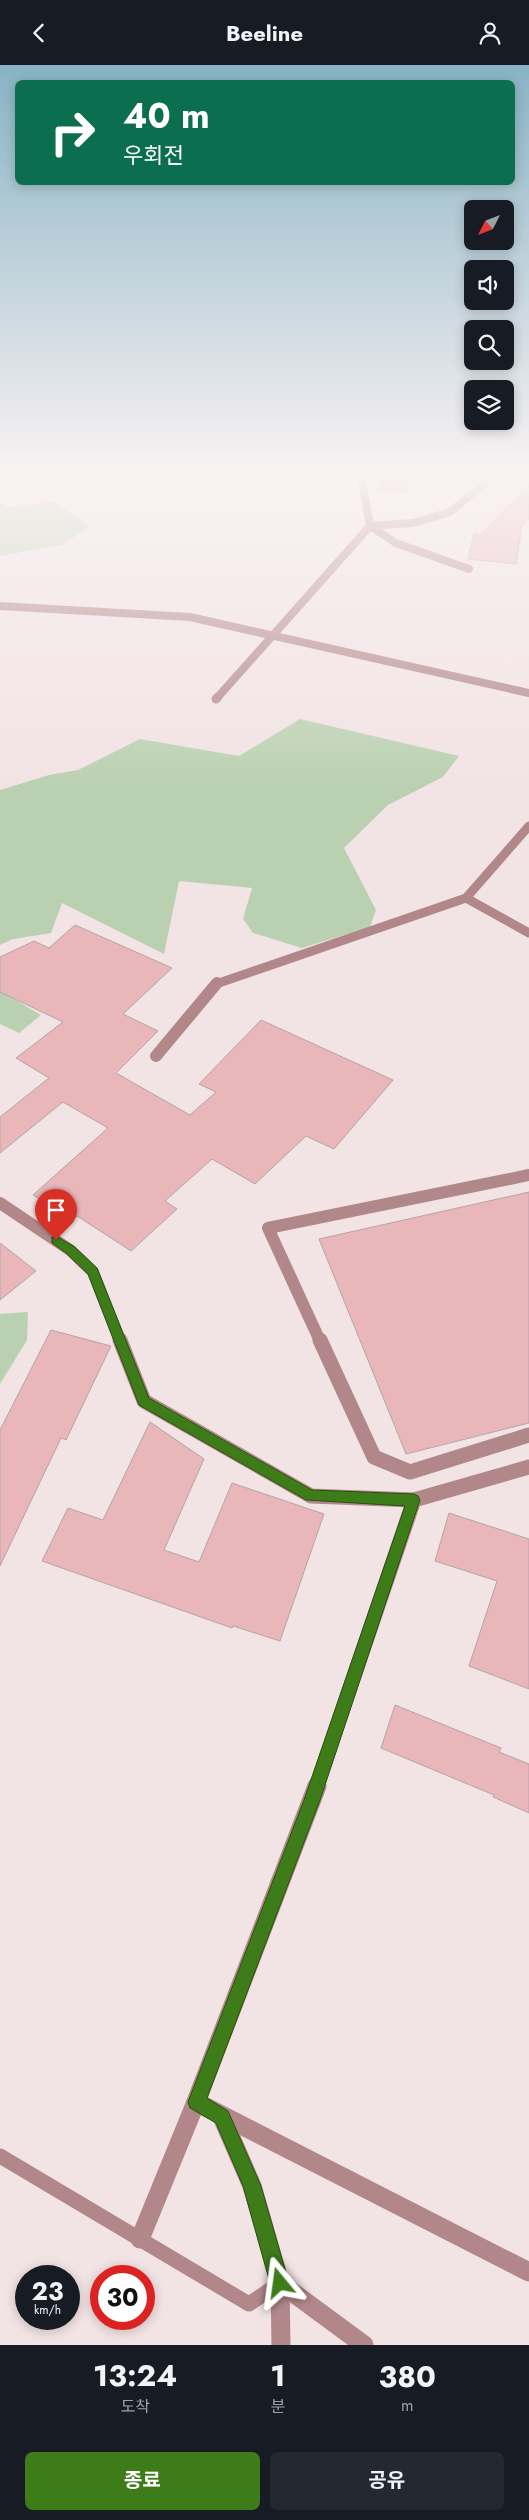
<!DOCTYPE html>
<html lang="ko">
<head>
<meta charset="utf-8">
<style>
  body { margin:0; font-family:Jost,"Noto Sans KR",sans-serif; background:#242831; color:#f1f3f6; height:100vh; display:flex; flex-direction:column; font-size:19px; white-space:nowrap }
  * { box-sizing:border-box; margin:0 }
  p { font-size:16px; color:#9ea1a6 }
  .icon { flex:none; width:28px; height:28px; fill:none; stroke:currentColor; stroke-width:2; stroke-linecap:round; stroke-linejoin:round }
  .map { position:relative; height:2280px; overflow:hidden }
  .panel { display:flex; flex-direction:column; background:#171b24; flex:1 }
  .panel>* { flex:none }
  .guide { position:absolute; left:15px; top:15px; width:500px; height:105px; border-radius:8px; box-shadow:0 2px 12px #0003; background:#0b6e4f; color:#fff; overflow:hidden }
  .needle { width:32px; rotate:228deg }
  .controls { position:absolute; left:464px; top:135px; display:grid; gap:10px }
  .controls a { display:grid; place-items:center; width:50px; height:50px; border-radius:8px; background:#171b24; box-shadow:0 2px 12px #0003; font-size:25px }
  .speed { position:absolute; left:15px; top:2200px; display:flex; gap:10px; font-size:25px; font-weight:700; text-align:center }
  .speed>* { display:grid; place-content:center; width:65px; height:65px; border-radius:50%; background:#171b24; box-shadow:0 2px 12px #0003; line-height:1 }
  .speed small { font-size:12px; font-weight:400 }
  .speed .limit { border:8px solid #d22; background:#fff; color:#111 }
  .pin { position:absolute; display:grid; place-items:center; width:42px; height:42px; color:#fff; margin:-51px -21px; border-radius:50% 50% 50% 0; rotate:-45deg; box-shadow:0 0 5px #0007 }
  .pin .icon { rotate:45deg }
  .me { position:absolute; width:55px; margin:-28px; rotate:344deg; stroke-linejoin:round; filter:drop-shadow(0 0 4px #0008) }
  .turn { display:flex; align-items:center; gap:18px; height:105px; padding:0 25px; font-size:22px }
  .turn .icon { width:65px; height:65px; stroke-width:2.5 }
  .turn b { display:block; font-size:35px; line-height:42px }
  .eta { display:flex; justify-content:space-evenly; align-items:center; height:85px; text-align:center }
  .eta b { font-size:30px; font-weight:700; line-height:35px }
  .action { display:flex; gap:10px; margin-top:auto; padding:10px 25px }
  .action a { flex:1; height:58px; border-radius:8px; background:#3e7c1a; color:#fff; font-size:20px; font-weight:700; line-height:58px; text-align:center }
  .action a+a { background:#242831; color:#f1f3f6 }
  header { display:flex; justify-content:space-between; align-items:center; height:65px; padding:0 25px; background:#171b24; font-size:22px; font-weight:700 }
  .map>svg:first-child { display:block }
  .green { fill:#bad1b1 }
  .building { fill:#e9b6ba; stroke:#b4a5a6 }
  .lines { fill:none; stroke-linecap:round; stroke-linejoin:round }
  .lane { stroke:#b2878a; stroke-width:15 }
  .street-far4 { stroke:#b2878a; stroke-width:8 }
  .street-far3 { stroke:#b2878a; stroke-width:9 }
  .street-far2 { stroke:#b2878a; stroke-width:12 }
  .street-far1 { stroke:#b2878a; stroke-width:15 }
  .street { stroke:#b2878a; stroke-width:19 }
  .route { fill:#3e7c1a; stroke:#285111 }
</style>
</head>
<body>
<header><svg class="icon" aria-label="back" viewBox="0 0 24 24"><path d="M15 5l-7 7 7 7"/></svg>Beeline<svg class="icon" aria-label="person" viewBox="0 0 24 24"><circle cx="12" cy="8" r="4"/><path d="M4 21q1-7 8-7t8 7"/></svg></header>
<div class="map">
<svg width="529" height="2280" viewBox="0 0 529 2280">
  <rect width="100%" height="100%" fill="#f2e3e4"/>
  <g class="green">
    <path d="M0,436L6,442L53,437L90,461L62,480L0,491Z"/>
    <path d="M300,654L459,691L443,712L388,740L344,783L376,845L370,862L302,883L253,868L243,854L252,823L179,816L164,889L62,838L51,868L13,874L0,880V725L49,710L78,705L140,674L239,691Z"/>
    <path d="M0,926L41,950L19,968L0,959Z"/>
    <path d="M28,1247L27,1275L0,1319V1249Z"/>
  </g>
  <g class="building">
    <path d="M384,404H412L407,428L378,426Z"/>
    <path d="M529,419V454L522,461L516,499L468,494L474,469H481Z"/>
    <path d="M75,860L172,903L123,949L158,966L116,1008L190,1050L216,1027L199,1019L261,955L393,1015L334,1084L306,1071L255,1119L212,1094L165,1136L177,1144L131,1186L77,1151L73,1155L33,1130L108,1063L63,1037L0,1088V1052L49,1013L16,993L63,957L0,927V892L34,876L49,883Z"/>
    <path d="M529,1127V1358L406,1389L319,1174Z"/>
    <path d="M0,1178L36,1206L0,1235Z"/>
    <path d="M51,1265L111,1281L66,1375L61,1373L0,1501V1365Z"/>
    <path d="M150,1357L204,1394L164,1485L199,1497L232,1418L324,1449L280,1576L233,1561L232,1563L42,1496L68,1443L103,1455Z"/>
    <path d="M449,1448L529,1474V1624L469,1601L497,1516L435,1496Z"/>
    <path d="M395,1640L501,1683L499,1687L529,1699V1748L493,1732L494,1730L381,1683Z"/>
  </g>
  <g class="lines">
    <path class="lane" d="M0,2091L249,2239L280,2218"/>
    <g class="street-far4">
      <path d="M360,404L370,461L413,458L450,447L484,419"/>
      <path d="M0,541L190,552L529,628"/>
      <path d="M217,633L370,461L396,478L469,504"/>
    </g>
    <g class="street-far3">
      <path d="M216,634L218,632"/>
      <path d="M529,761L466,833L529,868"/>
      <path d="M216,919L466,833"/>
    </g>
    <g class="street-far2">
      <path d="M156,991L217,918"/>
      <path d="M0,1138L70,1185L93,1207L120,1276"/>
      <path d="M320,1276L268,1163L529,1110"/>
    </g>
    <g class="street-far1">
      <path d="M120,1275L144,1336L311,1431L414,1435"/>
      <path d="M320,1275L374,1392L410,1407L529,1370"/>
      <path d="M316,1723L414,1435L529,1402"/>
    </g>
    <g class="street">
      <path d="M317,1721L196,2037L529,2207"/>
      <path d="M222,2052L252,2121L280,2218L364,2280"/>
      <path d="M140,2174L196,2037"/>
      <path d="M280,2218L281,2280"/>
    </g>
  </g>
  <linearGradient id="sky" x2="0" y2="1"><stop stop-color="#88b3c4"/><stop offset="0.56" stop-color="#f9f2f3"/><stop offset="1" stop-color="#f9f2f3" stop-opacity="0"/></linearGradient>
  <rect width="529" height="723" fill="url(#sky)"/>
  <path class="route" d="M56,1171L75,1182L97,1203L149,1333L312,1425L414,1429L418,1431L420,1435L320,1735L207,2033L228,2046L261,2121L289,2218L286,2224L280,2227L273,2224L270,2218L243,2121L216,2058L190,2043L188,2037L304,1735L405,1441L306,1435L139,1340L88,1209L66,1188L52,1178V1172Z"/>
</svg>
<div class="controls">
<a><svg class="needle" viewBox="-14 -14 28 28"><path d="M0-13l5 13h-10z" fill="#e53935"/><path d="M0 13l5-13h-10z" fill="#9ea1a6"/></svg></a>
<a><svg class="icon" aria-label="sound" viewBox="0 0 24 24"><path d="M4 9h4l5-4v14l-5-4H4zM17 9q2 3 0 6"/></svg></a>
<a><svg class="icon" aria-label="search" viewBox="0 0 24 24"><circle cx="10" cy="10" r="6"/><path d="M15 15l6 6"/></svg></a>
<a><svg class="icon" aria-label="layers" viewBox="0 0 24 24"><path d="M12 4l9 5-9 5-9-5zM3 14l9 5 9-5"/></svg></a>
</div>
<div class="speed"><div>23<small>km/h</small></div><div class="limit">30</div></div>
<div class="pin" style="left:56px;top:1175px;background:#d93025"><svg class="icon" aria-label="arrive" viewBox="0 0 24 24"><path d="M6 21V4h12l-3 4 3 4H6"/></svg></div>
<svg class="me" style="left:280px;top:2218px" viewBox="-20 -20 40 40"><path d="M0-17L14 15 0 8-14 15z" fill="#3e7c1a" stroke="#fff" stroke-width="4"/></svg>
<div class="guide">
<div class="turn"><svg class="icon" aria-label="right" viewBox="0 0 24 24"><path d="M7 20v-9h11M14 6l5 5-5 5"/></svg><div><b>40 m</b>우회전</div></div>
</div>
</div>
<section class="panel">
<div class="eta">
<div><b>13:24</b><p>도착</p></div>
<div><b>1</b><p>분</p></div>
<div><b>380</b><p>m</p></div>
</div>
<div class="action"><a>종료</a><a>공유</a></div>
</section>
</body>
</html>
